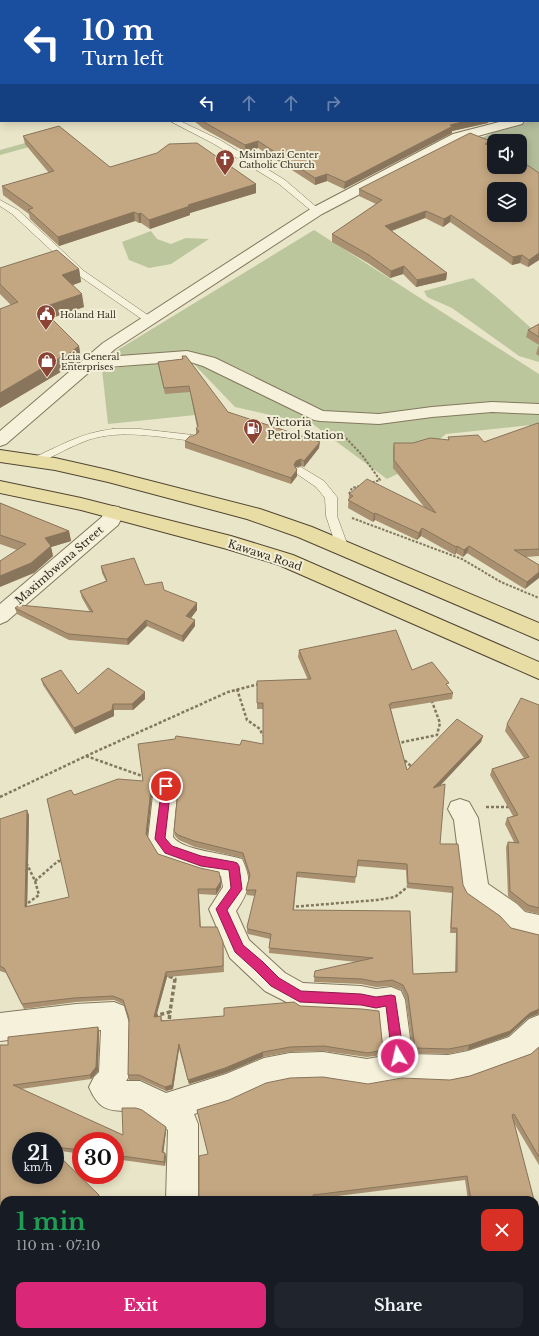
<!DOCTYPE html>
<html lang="en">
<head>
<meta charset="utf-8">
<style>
  body { margin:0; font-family:"Libre Baskerville",serif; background:#20242c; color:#f1f3f6; height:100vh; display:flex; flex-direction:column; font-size:15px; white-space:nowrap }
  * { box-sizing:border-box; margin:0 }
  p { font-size:13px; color:#9ea1a6 }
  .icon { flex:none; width:22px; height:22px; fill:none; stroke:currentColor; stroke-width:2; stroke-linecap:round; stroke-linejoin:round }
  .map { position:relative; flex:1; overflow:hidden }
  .drawer { position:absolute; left:0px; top:1196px; width:539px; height:140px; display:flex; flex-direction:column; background:#171b24; border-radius:12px 12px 0 0; box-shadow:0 2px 10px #0003 }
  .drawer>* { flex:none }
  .top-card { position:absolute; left:0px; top:0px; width:539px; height:122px; box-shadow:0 2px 10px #0003; background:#1a4fa0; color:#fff; overflow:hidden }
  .controls { position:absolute; left:487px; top:134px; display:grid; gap:8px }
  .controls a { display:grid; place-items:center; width:40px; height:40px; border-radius:8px; background:#171b24; box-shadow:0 2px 10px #0003; font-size:20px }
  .speed { position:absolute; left:12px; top:1132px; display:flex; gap:8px; font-size:20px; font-weight:700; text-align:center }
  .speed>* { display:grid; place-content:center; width:52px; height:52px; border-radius:50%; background:#171b24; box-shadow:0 2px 10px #0003; line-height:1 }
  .speed small { font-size:10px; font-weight:400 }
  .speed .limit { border:6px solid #d22; background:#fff; color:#111 }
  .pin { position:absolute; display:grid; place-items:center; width:34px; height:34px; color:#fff; margin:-17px; border:2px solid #fff; border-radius:50%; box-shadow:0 1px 4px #0007 }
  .me { position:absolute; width:44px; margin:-22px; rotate:351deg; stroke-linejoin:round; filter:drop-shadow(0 0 3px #0008) }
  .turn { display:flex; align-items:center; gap:14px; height:84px; padding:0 16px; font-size:18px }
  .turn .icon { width:52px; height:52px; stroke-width:2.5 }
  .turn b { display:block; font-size:28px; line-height:34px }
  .lanes { display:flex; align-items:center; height:38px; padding:0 16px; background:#0003; justify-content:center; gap:20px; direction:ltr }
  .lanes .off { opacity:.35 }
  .round { display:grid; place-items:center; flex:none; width:42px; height:42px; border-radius:8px; background:#20242c }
  .headline { display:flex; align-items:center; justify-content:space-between; height:68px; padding:0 16px }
  h1 { font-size:24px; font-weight:700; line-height:30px; color:#1e9e55 }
  .button { display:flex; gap:8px; margin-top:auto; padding:8px 16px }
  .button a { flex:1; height:46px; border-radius:8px; background:#db2777; color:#fff; font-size:16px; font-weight:700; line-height:46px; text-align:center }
  .button a+a { background:#20242c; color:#f1f3f6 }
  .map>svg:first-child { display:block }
  .green { fill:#bbc69d }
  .cemetery { fill:#b3bc9b }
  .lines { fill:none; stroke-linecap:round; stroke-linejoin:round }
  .lane-casing { stroke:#83785f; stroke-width:1 }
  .street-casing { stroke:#83785f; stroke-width:2 }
  .primary-casing { stroke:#524633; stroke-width:2 }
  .path-far2 { stroke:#83785f; stroke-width:2; stroke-dasharray:2.5 1.5; stroke-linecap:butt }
  .path-far1 { stroke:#83785f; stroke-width:2.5; stroke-dasharray:3 2; stroke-linecap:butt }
  .path { stroke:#83785f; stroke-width:3.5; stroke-dasharray:4 2.5; stroke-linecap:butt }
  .lane { fill:#f5f1da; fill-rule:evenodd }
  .street { fill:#f5f1da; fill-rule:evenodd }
  .primary { fill:#e8dda4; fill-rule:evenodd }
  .wall { fill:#a89070; fill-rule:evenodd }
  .shaded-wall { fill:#88755b }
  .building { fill:#c3a782; stroke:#88755b; fill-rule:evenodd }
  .route { fill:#db2777; stroke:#8e194d }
  .labels { text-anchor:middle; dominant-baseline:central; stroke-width:4; stroke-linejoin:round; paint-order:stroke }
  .far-poi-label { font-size:9px; fill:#352e21; stroke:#f2eed7; text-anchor:start }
  .poi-label { font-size:11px; fill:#352e21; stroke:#f2eed7; text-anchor:start }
  .street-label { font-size:11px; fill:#352e21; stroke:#f2eed7 }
</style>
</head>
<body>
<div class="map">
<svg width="539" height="1336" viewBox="0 0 539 1336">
  <rect width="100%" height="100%" fill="#e9e5c8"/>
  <g class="green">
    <path d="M36,140L44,143L0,155V150Z"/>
    <path d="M314,230L539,374V423L531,425L446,434L430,447L412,467L387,479L314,425L235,407L189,359L195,415L108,424L102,369L178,361L106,366L111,354Z"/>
    <path d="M151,231L157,239L171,244L186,238L209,239L171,264L149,268L129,260L122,242Z"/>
    <path d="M473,278L495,296L539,335V362L519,356L452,308L427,297L424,291Z"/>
  </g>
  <path class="cemetery" d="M539,120V173L520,161V141H494V146L481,138L511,125Z"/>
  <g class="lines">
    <g class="lane-casing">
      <g id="lane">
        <path d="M170,121H180L220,140L285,180L321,211L317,214L314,213L279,184L214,144Z"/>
        <path d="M0,200L18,210L84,271L152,318L154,320L152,322H146L78,275L12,214L0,206Z"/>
        <path d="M113,429H140L193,435L198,438L193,441C160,437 121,429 88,440C71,446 55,456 38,463H30L29,461L30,459C61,446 79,433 113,429Z"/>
        <path d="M301,467L324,481L337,497V516L349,549L347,552L343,553L339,552L337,549L326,516L325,498L316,487L297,474L295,471L297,468Z"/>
      </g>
    </g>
    <g class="street-casing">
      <g id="street">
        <rect x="538" y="113" width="1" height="8"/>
        <path d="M503,121H524L522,124L463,140L322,214L115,349L106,357L187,351L215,358L323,411L379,414L432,407L492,402L539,404V414L492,412L432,417L379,424L320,421L314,420L203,366L187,361L94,368L6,444L0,446V431L103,343L312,208L453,134Z"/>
        <path d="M112,506L119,507C123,514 122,518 118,525L7,621L0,624V604L102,517L105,507Z"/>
        <path d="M166,776L174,779L178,786L173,837C183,851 224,853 242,859C253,882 249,891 236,911L249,940L285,973L303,983L361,986L376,989L391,987L401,991L405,1000L412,1054L448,1055L468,1051L509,1037L529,1019L539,1015V1048L528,1058L518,1062L468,1079L448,1083L401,1081L367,1087L323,1080L290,1081L266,1086L229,1103L194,1114L198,1124V1200H166L168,1130C159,1123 151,1115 140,1111C136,1110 131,1111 128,1111C106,1111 98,1108 89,1087L94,1077L99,1072L101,1030L76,1032L0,1041V1013L76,1004L114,1002L124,1006L129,1023L128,1078L126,1081H140L166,1093L226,1074L264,1058L290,1053L323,1052L367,1059L384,1056L379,1015L361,1012L300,1009L265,991L230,958L209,909L223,887L221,876L201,872L159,858L148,839L154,786L158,779Z"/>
        <path d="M460,799L469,802L478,818L488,884L517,904L525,912L539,915V939L509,932L499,920L467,898L463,890L454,820L448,809L451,802Z"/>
        <path d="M125,1332H161L159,1336H123Z"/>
        <path d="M176,1332H216L218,1336H178Z"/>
        <rect x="416" y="1332" width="34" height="4"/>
      </g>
    </g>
    <g class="primary-casing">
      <g id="primary">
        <path d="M0,450L55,458L108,470L260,509L312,527L539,623V640L298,537L247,519L108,482L55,470L0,462Z"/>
        <path d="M0,481L81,498L231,536L293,555L539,662V679L279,565L227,549L81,510L0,493Z"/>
      </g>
    </g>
    <g class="path-far2">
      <path d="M343,435L362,455L380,480L371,483"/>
      <path d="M349,494L352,488L360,486"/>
      <path d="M352,518L462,559L501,582L539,598"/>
    </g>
    <g class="path-far1">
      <path d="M237,689L247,720L260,729L262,734L266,737"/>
      <path d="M397,745L403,742L437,735L440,723L431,699"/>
      <path d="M86,756L145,777"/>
      <path d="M401,757L412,767"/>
      <path d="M0,797L86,756L228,692L259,684"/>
      <path d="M486,807H511"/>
      <path d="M35,881L58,861L64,862"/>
      <path d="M24,906L39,895L35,881L26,862"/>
      <path d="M291,907L377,900L395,897L410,885"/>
    </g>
    <g class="path">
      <path d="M169,976L175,979L170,1012"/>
      <path d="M154,1016L170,1012L169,1022"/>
    </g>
    <use href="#lane" class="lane"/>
    <use href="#street" class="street"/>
    <use href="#primary" class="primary"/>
  </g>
  <g class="wall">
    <path d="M0,0H539V112H538V1H1V116H0V51H1L0,50Z"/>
    <path d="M194,121H489L488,123L452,131V133L344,189L327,181L315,185L258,148L246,152L204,129Z"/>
    <path d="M23,136L110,167L256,184V193L190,213V215L150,229L141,223H139L135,221L59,246L30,219L29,214L3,195L2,186L49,173L25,144Z"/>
    <path d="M489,145L539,173V260L528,267L520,263L512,265L450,222L443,227L425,218L392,231L447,273L446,280L416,287L403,274L390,278L368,263L332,242V234L376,204L359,196V189Z"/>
    <path d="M0,268L79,269L81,282L73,285L84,307L51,318L79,346L81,360L66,372L64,370L0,408V309L11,305L0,294Z"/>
    <path d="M539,324V345L526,337L528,330Z"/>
    <path d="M539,346V356L536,354L538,347Z"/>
    <path d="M182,356L228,412L319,448L304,467L301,466L296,467L297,470V476L291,484L185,448V441L196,434V429L197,427L190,392L165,394L159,368L158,362L182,359Z"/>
    <path d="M539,423V556L526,557L539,565L525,589L467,553L463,557L456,553L455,555L421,536L417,540L375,520L373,522L348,508L349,494L425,508L393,468V450L394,443H413L448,440V437L484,442Z"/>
    <path d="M0,503L69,531L71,541L51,547L53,556L34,573L17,550L0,544Z"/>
    <path d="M101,566L145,585L164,590L197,603V610L191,618L195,626L183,642L147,626L128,645L69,640L17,614L15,608L90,612L82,598L80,591L106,581L102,573Z"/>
    <path d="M299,650L412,670L448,687L453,693L452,699L391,709L407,770L483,736L481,742L440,786V844L463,885L467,893L511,928L539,935V1014H538L528,1018L508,1036L468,1050L448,1054L413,1053L406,1000L402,990L391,986L376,987L361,984L314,982L315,971L357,962L269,953L270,939L248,934L247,932V927L255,896L247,895L246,890L249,877L243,858L195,847L179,840L175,836L174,831L178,784L175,778L165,775L157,778L153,786L147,836L158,854L221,887L216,895L199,894L201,927L223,942L224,972L167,977L156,1016H161L162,1020L383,1050L382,1055L367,1057L323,1051L290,1052L263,1057L225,1073L189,1084L179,1049L173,1089L166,1091L141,1080H129L128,1075L129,1019L125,1005L114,1000L76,1002L24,1009L6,973L0,971V819L29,815L27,907L69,897L74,795L143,781L138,744L240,745L263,744V709H257V681L308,680L298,657ZM357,866L406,870L407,888L452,893L450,933H456L455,972L413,974L294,910L297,877L355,883Z"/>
    <path d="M41,679L78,694L145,692V699L133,710H114V716L75,734L43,685Z"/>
    <path d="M539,705V914L526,911L508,896L506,847L508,842H514L505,824L507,818L513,816L490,775L492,769L524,758L505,731L507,724Z"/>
    <path d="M98,1027L99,1032L98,1071L91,1079L21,1089L123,1135L166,1131L163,1153H165L166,1157L165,1166L115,1159V1141H81V1154L55,1150V1141H21L101,1198L4,1200V1332H112L114,1336H0L8,1045Z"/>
    <path d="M539,1047V1165L514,1123L534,1200H468L465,1180L314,1199L199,1196L208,1154L197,1110L368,1084L450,1080L470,1076L531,1054Z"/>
    <path d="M535,1286H539V1332H530L520,1336H468L466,1332H535Z"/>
  </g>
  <g class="shaded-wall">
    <path d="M1,108V116H0V109Z"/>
    <path d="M466,121H489L488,123L452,131V133L344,189L345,182L450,125Z"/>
    <path d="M258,141V148L246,152L245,145Z"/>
    <path d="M490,141L489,148L485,144Z"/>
    <path d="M327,174V181L315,185V178Z"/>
    <path d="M256,184V193L190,213V215L150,229L149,220L188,205Z"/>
    <path d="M426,211L425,218L385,233V226Z"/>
    <path d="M134,212L135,221L59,246L58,237Z"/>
    <path d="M141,213V223H139L138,214Z"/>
    <path d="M451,215L450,222L443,227L444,219Z"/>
    <path d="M539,253V260L528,267L529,260Z"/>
    <path d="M522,255L520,263L512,265L513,257Z"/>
    <path d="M404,266L403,274L390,278L391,271Z"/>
    <path d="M79,269L81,282L64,288L62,275Z"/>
    <path d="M447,273L446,280L416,287L417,280Z"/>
    <path d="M82,294L84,307L43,321L41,308Z"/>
    <path d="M79,346L81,360L66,372L63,358Z"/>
    <path d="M61,357L64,370L0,408V393Z"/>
    <path d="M320,442L319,448L304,467V461Z"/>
    <path d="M301,459V466L296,467L294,465L296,461Z"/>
    <path d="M297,470V476L291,484V478Z"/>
    <path d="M375,513V520L373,522L374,514Z"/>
    <path d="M422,528L421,536L417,540L419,533Z"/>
    <path d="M69,531L71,541L51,547L53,556L34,573L0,587V576L45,538Z"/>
    <path d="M457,546L456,553L455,555L456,547Z"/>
    <path d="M469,546L467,553L463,557L464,550Z"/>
    <path d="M539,572V578L525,589L527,582Z"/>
    <path d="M197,603V610L187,623L186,616Z"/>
    <path d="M146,620L147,626L128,645L127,639Z"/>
    <path d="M195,620V626L183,642L182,636Z"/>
    <path d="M145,692V699L133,710L132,704Z"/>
    <path d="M113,704L114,710V716L75,734L74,728Z"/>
    <path d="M483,736L481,742L432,794L433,788Z"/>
    <path d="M165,769V775L157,778L153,786L147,840L146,834L152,780L156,772Z"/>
    <path d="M27,810L29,815L27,913L25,907Z"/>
    <path d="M221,881V887L216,895V889Z"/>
    <path d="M166,972L167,977L155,1021L154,1017Z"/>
    <path d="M539,1009L538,1014L528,1018L508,1036L468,1050L469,1045L530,1013Z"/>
    <path d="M98,1027L99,1032L98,1071L91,1079L90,1075Z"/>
    <path d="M179,1044V1049L173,1089L166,1091L165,1087Z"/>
    <path d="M263,1052V1057L225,1073L189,1084L188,1080Z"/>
    <path d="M166,1127V1131L163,1156L162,1152Z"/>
    <path d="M165,1153L166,1157L165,1166L164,1162Z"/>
    <path d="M99,1195L101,1198L100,1200H95Z"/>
    <path d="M539,1230V1232L535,1234V1232Z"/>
    <path d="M527,1332H530L520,1336H516Z"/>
  </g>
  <g class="building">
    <path d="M0,0H539V29H538V1H1V45H0Z"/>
    <path d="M538,31L539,36V105H538Z"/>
    <path d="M1,50V108L0,109V51L1,52Z"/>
    <path d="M202,121H466L450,125L453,126L345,182L327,174L315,178L258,141L245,145Z"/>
    <path d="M59,126L110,167L157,153L169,144L197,143L256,184L188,205L190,206L149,220L141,213L138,214L134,212L58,237L28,210L33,208L2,186L54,171L23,136Z"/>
    <path d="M470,133L490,141L485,144L494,147V167H520V160L539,173V253L529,260L522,255L513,257L451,215L444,219L426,211L385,226L447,273L417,280L404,266L391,271L369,255L332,234L382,200L359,189ZM494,189H520V215H494Z"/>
    <path d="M57,250L79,269L62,275L82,294L41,308L79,346L63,358L61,357L0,393V309L18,302L0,284V268Z"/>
    <path d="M539,324V337L528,330Z"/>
    <path d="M182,356H186L228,412L320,442L304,461L301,459L296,461L294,465L297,470L291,478L185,441L190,436H193L198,433L199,431L196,429L198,426L189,386L164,388L158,362L183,359Z"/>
    <path d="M538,423H539V549L514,550L539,565V572L527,582L469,546L464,550L457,546L456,547L422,528L419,533L375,513L374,514L348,500L353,496L349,494L367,479L436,513L394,460V443H413L430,438L449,440L448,437L478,435L484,442Z"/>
    <path d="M0,503L69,531L45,538L51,546L31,563L0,576V561L26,544L0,535Z"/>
    <path d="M134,558L145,585L162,582L164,590L197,603L186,616L195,620L182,636L146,620L127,639L68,634L15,608L19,605L93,612L80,591L107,581L101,566Z"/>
    <path d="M396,630L412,670L432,662L449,683L446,684L453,693L391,703L392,704H389L407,770L457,719L483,736L433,788L445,784L440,844H458L463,885L467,893L500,916L511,928L539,935V1009L530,1013L510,1031L469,1045L449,1049L415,1048L408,995L403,985L392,980L377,982L362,979L314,977L315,971L373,958L269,948L271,934L248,929L247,927L256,890H246L250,875L243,853L194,841L178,835L174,831L179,780L174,772L165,769L156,772L152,780L146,834L158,854L200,868L219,872L221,881L216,889H198L200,927H217L223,942V966L166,972L154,1017L161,1016V1021L224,1016V1008L294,1002L300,1006L362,1009L379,1011L383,1050L368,1053L324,1046L290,1047L263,1052L225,1068L188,1080L179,1044L172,1085L165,1087L139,1075H128L129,1018L123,1000L113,996L74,998L22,1004L4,968L0,966V819L27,810L25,907L69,897L47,799L71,790L74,795L118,779L143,781L138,744L175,739L176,736L240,745L242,740L263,744V703H257V681L311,679L299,650ZM358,860L407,864L408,883L453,887L451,928H457V972L413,974L410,911L293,910L297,872L356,877Z"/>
    <path d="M108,668L145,692L132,704H113L112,710L74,728L41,679L61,670L78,694Z"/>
    <path d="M521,698L539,705V908L528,905L510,891L508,842L519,843L507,818L518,815L492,769L529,757L507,724Z"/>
    <path d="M98,1027L96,1067L90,1075L13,1085L123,1135L122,1108H136L142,1110L166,1127L162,1152L165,1153L164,1162L115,1155V1141H81V1150L55,1147V1141H21V1175H55V1152L99,1195L95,1200H4V1332H112L113,1336H0V1045H8V1037Z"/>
    <path d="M539,1047V1157L514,1114L512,1115L534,1200H471L467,1176L313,1195L314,1200H194L193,1198L199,1196V1156L208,1154L197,1110L229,1100L266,1083L290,1078L323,1077L368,1084L402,1078L450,1080L470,1076L531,1054Z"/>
    <path d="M535,1203L539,1219V1230L535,1232Z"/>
    <rect x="535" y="1286" width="4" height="44"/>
    <path d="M336,1332H416V1335H429V1336H337Z"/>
    <path d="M469,1332H527L516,1336H471Z"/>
  </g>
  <path class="route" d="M166,782L170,783L171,786L165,838L172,846L201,856L234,862L237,863L239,866L242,889L227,910L243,945L263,962L279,978L301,991L361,994L376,997L391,995L395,996L404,1056L403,1060L398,1062L394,1060L392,1056L386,1006L376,1008L361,1005L300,1002L271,986L255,970L235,952L216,909L231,888L229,870L201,866L165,853L155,839L162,786L163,783Z"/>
  <defs>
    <g id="church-pin" transform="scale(1)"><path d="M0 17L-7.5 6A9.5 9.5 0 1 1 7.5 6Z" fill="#8b4336" stroke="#f2eed7"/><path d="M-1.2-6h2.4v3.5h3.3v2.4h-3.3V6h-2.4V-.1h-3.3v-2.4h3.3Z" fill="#fff"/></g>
    <g id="civic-pin" transform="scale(1)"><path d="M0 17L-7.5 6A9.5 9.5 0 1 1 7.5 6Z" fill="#8b4336" stroke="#f2eed7"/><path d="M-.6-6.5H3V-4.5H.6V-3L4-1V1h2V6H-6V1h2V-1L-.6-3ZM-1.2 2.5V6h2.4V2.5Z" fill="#fff"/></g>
    <g id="shop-pin" transform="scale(1)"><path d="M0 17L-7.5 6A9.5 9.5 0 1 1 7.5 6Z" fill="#8b4336" stroke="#f2eed7"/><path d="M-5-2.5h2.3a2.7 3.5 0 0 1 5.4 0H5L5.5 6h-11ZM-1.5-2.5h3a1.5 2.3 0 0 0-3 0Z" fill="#fff"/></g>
    <g id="fuel-pin" transform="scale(1)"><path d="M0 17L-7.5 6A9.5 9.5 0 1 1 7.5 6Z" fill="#8b4336" stroke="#f2eed7"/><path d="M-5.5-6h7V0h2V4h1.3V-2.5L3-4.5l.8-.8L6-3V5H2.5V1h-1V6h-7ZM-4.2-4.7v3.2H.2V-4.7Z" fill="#fff"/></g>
  </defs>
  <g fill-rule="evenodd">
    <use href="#church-pin" x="225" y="159"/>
    <use href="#civic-pin" x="46" y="314"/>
    <use href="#shop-pin" x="47" y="361"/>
    <use href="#fuel-pin" x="253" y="428"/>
  </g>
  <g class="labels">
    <g class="far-poi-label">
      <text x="239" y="154">Msimbazi Center<tspan x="239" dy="10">Catholic Church</tspan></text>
      <text x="60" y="314">Holand Hall</text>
      <text x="61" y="356">Lcia General<tspan x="61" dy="10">Enterprises</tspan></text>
    </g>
    <g class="poi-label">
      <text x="267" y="422">Victoria<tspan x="267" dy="13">Petrol Station</tspan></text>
    </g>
    <g class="street-label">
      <text transform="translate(265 555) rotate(18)">Kawawa Road</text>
      <text transform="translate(59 565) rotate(-41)">Maximbwana Street</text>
    </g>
  </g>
</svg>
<div class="controls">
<a><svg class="icon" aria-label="sound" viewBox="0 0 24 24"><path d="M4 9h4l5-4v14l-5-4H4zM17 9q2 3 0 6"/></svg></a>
<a><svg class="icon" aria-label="layers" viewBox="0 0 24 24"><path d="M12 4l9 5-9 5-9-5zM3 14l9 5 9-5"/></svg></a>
</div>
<div class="speed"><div>21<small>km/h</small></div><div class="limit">30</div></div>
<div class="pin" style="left:166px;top:786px;background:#d93025"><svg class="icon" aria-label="arrive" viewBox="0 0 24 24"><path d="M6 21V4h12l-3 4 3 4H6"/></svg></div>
<svg class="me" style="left:398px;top:1056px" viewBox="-20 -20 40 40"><circle r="17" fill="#db2777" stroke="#fff" stroke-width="3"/><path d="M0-11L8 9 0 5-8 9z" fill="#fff"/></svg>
<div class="top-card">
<div class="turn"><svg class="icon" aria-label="left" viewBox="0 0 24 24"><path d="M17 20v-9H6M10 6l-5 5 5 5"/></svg><div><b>10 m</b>Turn left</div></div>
<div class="lanes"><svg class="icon" aria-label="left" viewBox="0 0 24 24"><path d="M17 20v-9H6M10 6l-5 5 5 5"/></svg><svg class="icon off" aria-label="ahead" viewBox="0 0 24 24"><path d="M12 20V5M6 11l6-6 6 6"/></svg><svg class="icon off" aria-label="ahead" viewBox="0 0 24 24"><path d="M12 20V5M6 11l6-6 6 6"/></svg><svg class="icon off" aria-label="right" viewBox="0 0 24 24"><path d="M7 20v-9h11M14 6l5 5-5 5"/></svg></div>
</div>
<section class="drawer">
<div class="headline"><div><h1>1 min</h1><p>110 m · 07:10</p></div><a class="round" style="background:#d93025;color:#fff"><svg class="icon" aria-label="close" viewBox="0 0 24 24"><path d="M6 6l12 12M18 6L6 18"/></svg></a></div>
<div class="button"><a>Exit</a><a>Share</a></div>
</section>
</div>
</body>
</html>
